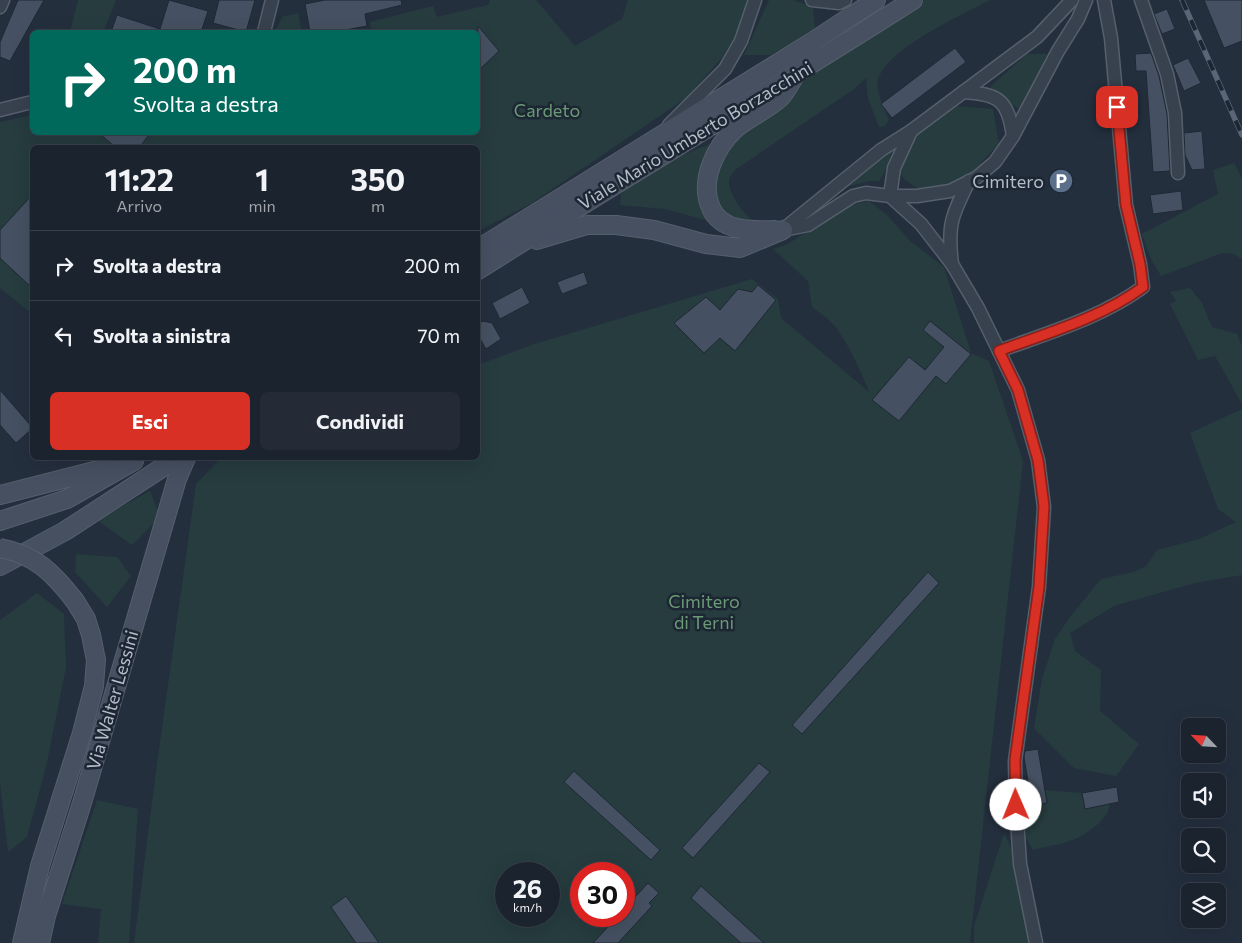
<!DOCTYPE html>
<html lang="it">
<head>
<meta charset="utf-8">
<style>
  body { margin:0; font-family:Commissioner,sans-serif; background:#242b36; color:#f1f3f6; height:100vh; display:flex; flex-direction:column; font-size:19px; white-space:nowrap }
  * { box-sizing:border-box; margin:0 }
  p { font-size:16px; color:#a0a4aa }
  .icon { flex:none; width:28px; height:28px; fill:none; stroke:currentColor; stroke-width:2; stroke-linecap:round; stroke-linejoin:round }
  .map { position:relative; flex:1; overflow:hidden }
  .details { position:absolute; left:30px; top:145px; width:450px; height:315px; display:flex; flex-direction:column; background:#1b232e; border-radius:8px; box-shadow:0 5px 20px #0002,0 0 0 1px #39404a }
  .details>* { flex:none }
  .top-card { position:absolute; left:30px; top:30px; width:450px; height:105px; border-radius:8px; box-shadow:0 5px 20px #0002,0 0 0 1px #39404a; background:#00695c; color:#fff; overflow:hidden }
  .needle { width:32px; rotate:295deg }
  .tools { position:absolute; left:1181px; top:718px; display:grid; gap:10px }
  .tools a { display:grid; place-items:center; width:45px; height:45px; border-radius:8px; background:#1b232e; box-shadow:0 5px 20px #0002,0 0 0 1px #39404a; font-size:25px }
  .speed { position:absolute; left:495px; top:862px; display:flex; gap:10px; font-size:25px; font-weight:700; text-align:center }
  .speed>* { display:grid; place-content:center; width:65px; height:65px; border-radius:50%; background:#1b232e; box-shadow:0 5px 20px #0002,0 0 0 1px #39404a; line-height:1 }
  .speed small { font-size:12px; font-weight:400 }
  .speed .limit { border:8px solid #d22; background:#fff; color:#111 }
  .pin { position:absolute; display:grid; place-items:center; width:42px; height:42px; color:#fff; margin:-21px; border-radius:10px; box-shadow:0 2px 8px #0006 }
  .me { position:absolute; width:55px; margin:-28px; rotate:359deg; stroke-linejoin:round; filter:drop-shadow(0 0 4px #0008) }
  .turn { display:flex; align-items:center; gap:18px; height:105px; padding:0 20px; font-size:22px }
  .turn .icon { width:65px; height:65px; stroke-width:2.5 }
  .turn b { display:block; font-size:35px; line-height:42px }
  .eta { display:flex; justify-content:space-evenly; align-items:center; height:85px; text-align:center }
  .eta b { font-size:30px; font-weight:700; line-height:35px }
  .action { display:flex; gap:10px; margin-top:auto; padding:10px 20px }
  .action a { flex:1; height:58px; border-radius:8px; background:#d93025; color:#fff; font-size:20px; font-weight:700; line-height:58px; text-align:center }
  .action a+a { background:#242b36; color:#f1f3f6 }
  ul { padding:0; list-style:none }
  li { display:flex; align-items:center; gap:15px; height:70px; padding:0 20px; border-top:1px solid #39404a }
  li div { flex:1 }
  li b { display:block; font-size:19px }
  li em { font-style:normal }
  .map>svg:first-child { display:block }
  .green { fill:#263c3f; fill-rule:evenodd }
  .building { fill:#455162; stroke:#1f2835 }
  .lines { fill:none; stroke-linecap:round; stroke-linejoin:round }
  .street-casing { stroke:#565f6c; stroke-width:15 }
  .secondary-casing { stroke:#565f6c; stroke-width:20 }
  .street { stroke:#38414e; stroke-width:12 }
  .secondary { stroke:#465061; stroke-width:18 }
  .rail-casing { stroke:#5a6575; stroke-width:5.5 }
  .rail { stroke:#1d2633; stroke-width:4; stroke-dasharray:11; stroke-linecap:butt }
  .secondary-bridge-casing { stroke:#565f6c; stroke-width:20; stroke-linecap:butt }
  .secondary-bridge { stroke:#465061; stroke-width:18 }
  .route-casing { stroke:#8d1f18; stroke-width:12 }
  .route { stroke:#d93025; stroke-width:9 }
  .labels { text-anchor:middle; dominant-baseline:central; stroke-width:5; stroke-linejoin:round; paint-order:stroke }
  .park-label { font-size:18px; fill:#6b9a76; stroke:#1d2633 }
  .street-label { font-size:18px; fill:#b4bcc9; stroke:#1d2633 }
  .poi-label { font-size:18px; fill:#b4bcc9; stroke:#1d2633; text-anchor:end }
</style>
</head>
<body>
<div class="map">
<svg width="1242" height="943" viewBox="0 0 1242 943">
  <rect width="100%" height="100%" fill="#242f3e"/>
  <g class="green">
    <path d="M78,0H116L103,32H70Z"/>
    <path d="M490,0H536L575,46L622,19L628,0H748L745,14L734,38L721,59L686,98L532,203L478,231V148H32V314L0,288V122L32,115V132H478V32H372L370,22L433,6L437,17L488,5Z"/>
    <path d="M769,0H793L813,7L815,28L787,46L770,55H744Z"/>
    <path d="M925,0H990C962,15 886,49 878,80C875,90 885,111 889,120L885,126L879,127L868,99L866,78L854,89L735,170C734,173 731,175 730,177C725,190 743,213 752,220C731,220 721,212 711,194L725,148L772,110L811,72Z"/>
    <path d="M298,13L302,32H275L282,17Z"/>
    <path d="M1027,54H1047L1032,91L1018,109L990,87Z"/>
    <path d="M958,106L993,109L999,144L964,180L923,192L905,180L898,169L903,140Z"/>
    <path d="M710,144L705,179L709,221L665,209L620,205L621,194L649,169Z"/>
    <path d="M887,149L892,152L885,171L879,181H871L849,186L846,184Z"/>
    <path d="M1234,163L1242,179V259L1234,254L1222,253L1161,276L1150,257L1142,234L1218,194L1213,170Z"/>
    <path d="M869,201L887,215L910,241L944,267L971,353L989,361L1023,461L970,943H134L156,771L196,484L221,458H478V365L531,345L752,279L778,299L781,318L869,392C862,373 845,336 831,322C825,316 818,312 812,307L808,281L773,249L786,245L849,205ZM506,874H549V916H506ZM581,874H624V916H581Z"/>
    <path d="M1190,288L1202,303L1212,327L1237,334L1242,346V404L1215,356L1198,360L1170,304L1176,301L1170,292Z"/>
    <path d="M1242,409V575L1195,583L1114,606L1070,633L1075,651L1101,670L1100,711L1139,744L1116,776L1074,768L1034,728L1042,679L1055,639L1070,617L1101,579L1134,572L1146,566L1157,550L1199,539L1236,522L1218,509L1190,433Z"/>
    <path d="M150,491L160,517L132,545L97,520Z"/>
    <path d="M76,554L117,557L131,576L107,607L75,572Z"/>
    <path d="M37,593L64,614L66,667L46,767L27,837L8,852L0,784V620Z"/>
    <path d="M1045,790L1082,793L1085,808L1109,804C1111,817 1089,832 1079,837C1066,844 1047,846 1033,850L1026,838L1021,798L1030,794L1032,806L1047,803Z"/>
    <path d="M97,800L138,809L129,943H98L101,909L62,904Z"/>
    <path d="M1004,833L1027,881L1034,943H974V926Z"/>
  </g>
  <g class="building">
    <path d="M18,0H44L10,61L0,57V42Z"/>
    <path d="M169,0L208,11L201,32H111L117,15L160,29Z"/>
    <path d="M219,0H255L246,32L213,23Z"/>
    <path d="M325,0H401L402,5L365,14L367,26L334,32H310L305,4Z"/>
    <path d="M1204,0H1242V41L1224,48Z"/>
    <path d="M1167,9L1175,29L1162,34L1154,14Z"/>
    <path d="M478,26L499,51L478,71Z"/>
    <path d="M955,48L966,62L892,118L881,104Z"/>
    <path d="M1151,53L1159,76L1167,114L1170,171L1153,172L1146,71H1136L1135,54Z"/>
    <path d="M1188,58L1201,83L1184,91L1173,65Z"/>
    <path d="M1202,131L1205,169L1192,170L1185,155L1184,133Z"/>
    <path d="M98,132H151L139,148H116Z"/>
    <path d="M1181,191L1183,210L1153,214L1150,195Z"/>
    <path d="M32,195V288L0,258V230Z"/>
    <path d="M584,272L588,284L562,294L557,282Z"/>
    <path d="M758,285L776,300L735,351L720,338L704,353L674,323L706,297L720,310L738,289L752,292Z"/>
    <path d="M522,287L530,303L500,319L492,303Z"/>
    <path d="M483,321L492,323L501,339L486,349L478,335V324Z"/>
    <path d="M930,321L971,354L946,384L936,376L899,421L872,400L909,357L925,370L944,347L923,330Z"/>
    <path d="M0,390L32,427V429L16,443L0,425Z"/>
    <path d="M928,572L939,583L802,734L792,725Z"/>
    <path d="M1038,749L1047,803L1032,806L1024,757L1025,751Z"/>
    <path d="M759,763L770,772L693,858L682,848Z"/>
    <path d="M574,771L660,850L651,860L564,782Z"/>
    <path d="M1117,787L1119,802L1085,809L1082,793Z"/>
    <path d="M648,883L659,893L649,903L652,906L618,943H593L618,916H624V909Z"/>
    <path d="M701,886L764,943H741L691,898Z"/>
    <path d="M346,896L379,943H356L331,907Z"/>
  </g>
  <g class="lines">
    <g class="street-casing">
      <g id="street">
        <path d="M812,0L839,3L845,0"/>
        <path d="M1141,0L1167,74L1175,113L1178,173"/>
        <path d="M0,7L3,0"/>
        <path d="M264,32L272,0"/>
        <path d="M963,92C999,94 1008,100 1013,136"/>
        <path d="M0,110L32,102"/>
        <path d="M669,125L725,69L741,41L755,0"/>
        <path d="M911,131L894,168L890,196L921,224L952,264L978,308L1018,390L1038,460L1044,507L1039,587L1015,761L1016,805L1020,864L1036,943"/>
        <path d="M785,228L881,150L911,131L1037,37L1072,0"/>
        <path d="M783,230L808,225L853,196L866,193L890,196H917L950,191L976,178L995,162L1013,136L1058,51L1078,19L1086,0"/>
        <path d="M952,264C947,225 952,215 969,181"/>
        <path d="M999,351C1047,333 1101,318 1143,287L1140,264L1126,205L1111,38L1104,0"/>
      </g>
    </g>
    <g class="secondary-casing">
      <g id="secondary">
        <path d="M775,230C753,231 721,232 711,208C699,181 715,147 736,128C749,117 767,110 780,98C785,93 789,85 793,79"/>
        <path d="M537,240L587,225H616L654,230L706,244L740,248L783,230"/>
        <path d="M478,249L812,42L876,0"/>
        <path d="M478,270C622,179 769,92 913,0"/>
        <path d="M0,495L110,467"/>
        <path d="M0,521L67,499L134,461"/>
        <path d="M0,566L65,531L177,458"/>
        <path d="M22,943L40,866L82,733L94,686L96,660L91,635L86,619L75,601"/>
        <path d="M40,943L46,916L82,803L177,479L186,458"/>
      </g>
    </g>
    <use href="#street" class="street"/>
    <use href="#secondary" class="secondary"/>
    <g class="rail-casing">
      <path id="rail" d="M1182,0L1242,135"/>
    </g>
    <use href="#rail" class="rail"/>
    <g class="secondary-bridge-casing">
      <path id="secondary-bridge" d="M0,548C35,554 54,574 75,601"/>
    </g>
    <use href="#secondary-bridge" class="secondary-bridge"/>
  </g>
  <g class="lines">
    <g class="route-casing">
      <path id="route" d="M1016,805L1015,760L1039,587L1044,506L1038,460L1018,390L999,351C1047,333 1101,318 1143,287L1140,264L1126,205L1117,107"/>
    </g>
    <use href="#route" class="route"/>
  </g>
  <defs>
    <g id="parking-disc" transform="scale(1.25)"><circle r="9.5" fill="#5c6f8a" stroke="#1d2633"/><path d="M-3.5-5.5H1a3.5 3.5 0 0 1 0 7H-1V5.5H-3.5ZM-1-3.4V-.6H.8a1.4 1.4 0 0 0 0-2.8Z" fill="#fff"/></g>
  </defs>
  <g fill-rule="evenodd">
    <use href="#parking-disc" x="1061" y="181"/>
  </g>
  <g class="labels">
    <g class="park-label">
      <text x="547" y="110">Cardeto</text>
      <text x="704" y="601">Cimitero<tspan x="704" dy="21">di Terni</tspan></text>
    </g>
    <g class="street-label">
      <text transform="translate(695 135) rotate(-31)">Viale Mario Umberto Borzacchini</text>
      <text transform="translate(112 700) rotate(-74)">Via Walter Lessini</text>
    </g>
    <g class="poi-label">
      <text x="1044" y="181">Cimitero</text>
    </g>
  </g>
</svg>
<div class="tools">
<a><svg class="needle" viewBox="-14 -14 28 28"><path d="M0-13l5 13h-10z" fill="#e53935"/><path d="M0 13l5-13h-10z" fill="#a0a4aa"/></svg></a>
<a><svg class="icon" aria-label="sound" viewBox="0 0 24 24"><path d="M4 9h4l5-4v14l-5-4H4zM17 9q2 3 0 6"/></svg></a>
<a><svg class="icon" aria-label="search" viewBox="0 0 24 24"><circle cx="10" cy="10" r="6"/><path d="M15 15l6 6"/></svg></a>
<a><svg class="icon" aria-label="layers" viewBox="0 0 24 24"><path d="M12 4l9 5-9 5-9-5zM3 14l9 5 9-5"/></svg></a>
</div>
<div class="speed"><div>26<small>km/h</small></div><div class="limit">30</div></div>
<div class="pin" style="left:1117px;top:107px;background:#d93025"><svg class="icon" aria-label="arrive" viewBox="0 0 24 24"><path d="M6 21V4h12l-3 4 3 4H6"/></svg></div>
<svg class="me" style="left:1016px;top:805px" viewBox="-20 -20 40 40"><circle r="19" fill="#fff"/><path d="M0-13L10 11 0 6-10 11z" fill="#d93025"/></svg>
<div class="top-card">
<div class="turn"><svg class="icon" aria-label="right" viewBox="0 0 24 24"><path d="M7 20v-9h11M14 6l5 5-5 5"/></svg><div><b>200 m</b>Svolta a destra</div></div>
</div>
<section class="details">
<div class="eta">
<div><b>11:22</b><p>Arrivo</p></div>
<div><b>1</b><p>min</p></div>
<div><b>350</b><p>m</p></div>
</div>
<ul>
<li><svg class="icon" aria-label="right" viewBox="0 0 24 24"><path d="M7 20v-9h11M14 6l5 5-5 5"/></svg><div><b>Svolta a destra</b></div><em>200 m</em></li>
<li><svg class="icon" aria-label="left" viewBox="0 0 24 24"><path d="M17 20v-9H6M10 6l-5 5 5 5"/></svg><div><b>Svolta a sinistra</b></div><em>70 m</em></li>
</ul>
<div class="action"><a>Esci</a><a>Condividi</a></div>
</section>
</div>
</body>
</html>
